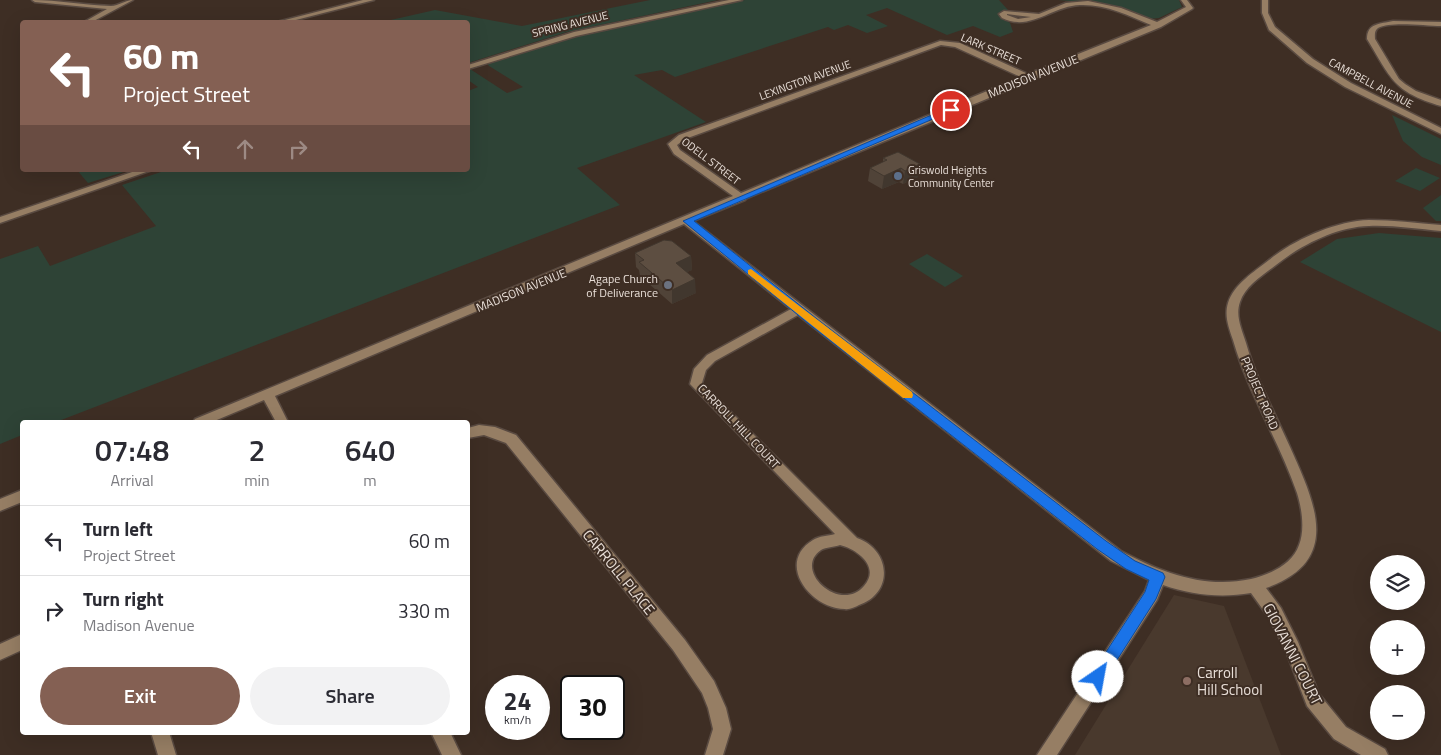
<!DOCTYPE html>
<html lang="en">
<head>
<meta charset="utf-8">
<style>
  body { margin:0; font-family:"Titillium Web",sans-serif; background:#f2f2f3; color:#2b2b33; height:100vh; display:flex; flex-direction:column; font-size:19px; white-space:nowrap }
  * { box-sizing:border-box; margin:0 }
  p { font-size:16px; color:#7c7c81 }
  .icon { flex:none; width:28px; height:28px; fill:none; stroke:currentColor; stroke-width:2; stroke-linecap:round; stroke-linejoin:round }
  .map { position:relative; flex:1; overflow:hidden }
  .panel { position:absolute; left:20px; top:420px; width:450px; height:315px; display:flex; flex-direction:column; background:#fff; border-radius:5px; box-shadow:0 5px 20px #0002 }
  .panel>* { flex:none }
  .hud { position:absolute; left:20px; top:20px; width:450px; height:152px; border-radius:5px; box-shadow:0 5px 20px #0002; background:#846053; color:#fff; overflow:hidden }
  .fabs { position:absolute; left:1370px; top:555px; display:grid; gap:10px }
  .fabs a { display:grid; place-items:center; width:55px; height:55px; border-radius:50%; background:#fff; box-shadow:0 5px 20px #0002; font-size:25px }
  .speed { position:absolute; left:485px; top:675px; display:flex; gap:10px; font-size:25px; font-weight:700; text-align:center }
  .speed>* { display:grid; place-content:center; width:65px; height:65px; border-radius:50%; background:#fff; box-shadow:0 5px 20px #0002; line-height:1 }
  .speed small { font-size:12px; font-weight:400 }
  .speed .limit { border:2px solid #111; border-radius:8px; background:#fff; color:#111 }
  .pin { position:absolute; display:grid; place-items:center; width:42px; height:42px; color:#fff; margin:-21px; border:2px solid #fff; border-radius:50%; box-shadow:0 1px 5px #0007 }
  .me { position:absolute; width:55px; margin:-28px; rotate:33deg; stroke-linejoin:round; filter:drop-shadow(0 0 4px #0008) }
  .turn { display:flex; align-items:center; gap:18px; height:105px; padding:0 20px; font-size:22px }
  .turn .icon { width:65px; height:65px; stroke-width:2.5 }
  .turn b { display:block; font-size:35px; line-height:42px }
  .lanes { display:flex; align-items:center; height:48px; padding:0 20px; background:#0003; justify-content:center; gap:25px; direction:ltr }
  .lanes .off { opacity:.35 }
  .eta { display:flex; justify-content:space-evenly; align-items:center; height:85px; text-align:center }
  .eta b { font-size:30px; font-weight:600; line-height:35px }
  .primary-button { display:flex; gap:10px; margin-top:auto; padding:10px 20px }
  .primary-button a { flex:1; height:58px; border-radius:30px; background:#846053; color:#fff; font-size:20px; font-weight:600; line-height:58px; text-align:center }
  .primary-button a+a { background:#f2f2f3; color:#2b2b33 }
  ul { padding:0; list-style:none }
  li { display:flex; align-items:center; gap:15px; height:70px; padding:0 20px; border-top:1px solid #e1e1e2 }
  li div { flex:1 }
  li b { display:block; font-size:19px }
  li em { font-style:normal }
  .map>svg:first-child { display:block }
  .education { fill:#49392d }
  .green { fill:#2e4336 }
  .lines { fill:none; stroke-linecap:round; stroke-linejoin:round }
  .minor-casing { stroke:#594a41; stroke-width:3 }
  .minor { fill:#967e64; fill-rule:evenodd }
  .wall { fill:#504338 }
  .shaded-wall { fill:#41372e }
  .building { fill:#5d4e41; stroke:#41372e }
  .route { fill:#1a73e8; stroke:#114b97 }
  .slow { fill:#f59e0b }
  .service-dot { fill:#5c6f8a; stroke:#3e2e24; stroke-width:2 }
  .worship-dot { fill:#6b7280; stroke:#3e2e24; stroke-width:2 }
  .education-dot { fill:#8d6e63; stroke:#3e2e24; stroke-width:2 }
  .labels { text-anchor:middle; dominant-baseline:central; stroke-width:4; stroke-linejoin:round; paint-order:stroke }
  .far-street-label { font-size:11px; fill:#e8ded7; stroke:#3e2e24 }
  .far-poi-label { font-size:11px; fill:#e8ded7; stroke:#3e2e24; text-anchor:start }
  .street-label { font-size:12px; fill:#e8ded7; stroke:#3e2e24 }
  .poi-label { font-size:12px; fill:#e8ded7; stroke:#3e2e24; text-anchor:end }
  .near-street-label { font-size:15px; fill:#e8ded7; stroke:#3e2e24 }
  .near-poi-label { font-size:15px; fill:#e8ded7; stroke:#3e2e24; text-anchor:start }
</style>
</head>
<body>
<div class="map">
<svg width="1441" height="755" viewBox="0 0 1441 755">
  <rect width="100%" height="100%" fill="#3e2e24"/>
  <path class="education" d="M1174,595L1224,606L1281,755H1075Z"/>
  <g class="green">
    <path d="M650,0H718L567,32L468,63V22H382L435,10L522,26Z"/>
    <path d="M745,0H999L1008,10L1003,11L999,15L1010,23L1013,32L1000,37L973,26L947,35L887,8L866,15L888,26L867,33L848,25L834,30L828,27L675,77L662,70L634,75L706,122L577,168L620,205L56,422H22V435L0,444V259L38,246L50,266L156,226L122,185L167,170H468V91L478,87L468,80V70L470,69L507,93L523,87L489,66L487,63L574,36Z"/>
    <path d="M1058,0H1179L1182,7L1159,18L1149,19L1096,3Z"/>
    <path d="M1392,115L1441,139V165L1422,157L1403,141Z"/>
    <path d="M1416,168L1440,178L1420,191L1395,181Z"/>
    <path d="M77,170H130L88,183Z"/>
    <path d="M1441,195V221H1436L1423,208Z"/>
    <path d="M1379,233L1441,238V332L1300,262L1337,239Z"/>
    <path d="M927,254L963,276L945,287L909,264Z"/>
  </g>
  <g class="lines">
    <g class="minor-casing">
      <g id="minor">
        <path d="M32,0C58,0 84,5 111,6C119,6 125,0 133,0L92,22H84L107,9L35,2Z"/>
        <path d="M363,0H374L288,22H277Z"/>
        <path d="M729,0H742L576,36L468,69V65L574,32Z"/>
        <path d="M1181,0H1187L1193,8L1192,9L1161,27L747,198L745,200L693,221L1121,551C1162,573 1205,589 1251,579C1269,575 1293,564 1299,545C1305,530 1302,509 1297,493C1279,441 1248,393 1233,340C1229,328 1224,316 1228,303C1234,284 1254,272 1269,260C1295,239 1336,221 1369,220C1393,220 1417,223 1441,225V231C1417,229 1393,225 1369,226C1336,227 1301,245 1276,265C1263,275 1245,286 1240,302C1235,316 1242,330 1246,343C1256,379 1275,413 1290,447C1315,503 1343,561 1266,588L1281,608L1298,642L1319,694L1346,727L1385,749L1388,755H1361L1334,739L1307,706L1285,649L1269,618L1251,593C1221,598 1192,595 1163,585L1157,600L1057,755H1037L1145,591L1149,580L1111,561L798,315L715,361L706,370L702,383L857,538C891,550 894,593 859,605C855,607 849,610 845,609C811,609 775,563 813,540C819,536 828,536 835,534L690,384L694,369L707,355L791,309L684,224L275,396L288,422H276L264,400L212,422H193L195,419L733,196L674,154L668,144L679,135L940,41L960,43L1028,74L1151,25C1128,15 1105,4 1080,5C1052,6 1030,32 1002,18L999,14L1004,11L1039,14L1066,3L1088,1L1121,8L1157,22L1186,7ZM1007,15V14L1031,17L1018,19ZM941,45L955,47L1021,77L741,193L680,150L677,145L685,139ZM840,545C857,549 881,567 864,586C840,614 792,570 821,550C826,547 834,547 840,545Z"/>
        <path d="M1262,0H1268V13L1275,27L1313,59L1351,83L1441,128V134L1345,87L1307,63L1269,30L1262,13Z"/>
        <path d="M1393,21L1441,22V26C1425,26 1391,21 1378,28C1374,31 1375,35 1375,39L1399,79L1405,84L1416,91L1441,100V106C1393,92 1391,78 1367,39C1367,23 1380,24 1393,21Z"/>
        <path d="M138,170H152L0,223V217Z"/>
        <path d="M479,425L495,427L516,435L685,640L714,681L726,708L731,729L723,755H705L713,729L708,708L702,693L673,650L506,443L484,435L468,438V428Z"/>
        <path d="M22,490V502L0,511V499Z"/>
        <path d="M22,634V650L0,660V644Z"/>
        <path d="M151,732H169L176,755H158Z"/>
        <path d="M431,732H450L461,755H442Z"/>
      </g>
    </g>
    <use href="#minor" class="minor"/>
  </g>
  <g class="wall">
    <path d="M883,158L920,164L918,177L903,184L899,182L882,189L868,181L870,168L883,162Z"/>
    <path d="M635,253L691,256L692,270L687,272L696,293L672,304L640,276L639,270L636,267Z"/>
  </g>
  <g class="shaded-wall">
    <path d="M920,164L918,177L903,184L905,171Z"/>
    <path d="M901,168L899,182L882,189L884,176Z"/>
    <path d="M691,256L692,270L676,277V263Z"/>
    <path d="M695,279L696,293L672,304V290Z"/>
  </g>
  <g class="building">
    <path d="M898,152L920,164L905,171L901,168L884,176L870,168L887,160L883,158Z"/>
    <path d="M664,240L672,241L691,256L676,263L695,279L672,290L639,262L644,260L635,253Z"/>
  </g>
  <path class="route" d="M948,108L954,110L694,221L817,319L1106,541L1135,561L1163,573L1165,577L1156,599L1103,682L1098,684L1093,682L1090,677L1093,672L1145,592L1149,580L1126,569L1097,549L809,324L683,221Z"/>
  <path class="slow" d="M751,269L912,392L913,395L912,398H903L748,274V270Z"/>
  <circle class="service-dot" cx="898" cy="176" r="5"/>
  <circle class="worship-dot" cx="668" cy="285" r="5"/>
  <circle class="education-dot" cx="1187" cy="681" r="5"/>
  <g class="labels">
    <g class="far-street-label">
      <text transform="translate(570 24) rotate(-14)">SPRING AVENUE</text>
      <text transform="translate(991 49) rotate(23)">LARK STREET</text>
      <text transform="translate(805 80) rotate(-20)">LEXINGTON AVENUE</text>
      <text transform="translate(1371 83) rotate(28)">CAMPBELL AVENUE</text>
      <text transform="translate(711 161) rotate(37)">ODELL STREET</text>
    </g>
    <g class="far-poi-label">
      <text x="908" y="170">Griswold Heights<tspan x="908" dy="13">Community Center</tspan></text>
    </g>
    <g class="street-label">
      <text transform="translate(1033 76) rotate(-22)">MADISON AVENUE</text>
      <text transform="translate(521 290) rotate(-22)">MADISON AVENUE</text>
      <text transform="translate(1260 393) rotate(67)">PROJECT ROAD</text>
      <text transform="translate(739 426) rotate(46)">CARROLL HILL COURT</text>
    </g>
    <g class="poi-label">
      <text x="658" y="278">Agape Church<tspan x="658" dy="14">of Deliverance</tspan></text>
    </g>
    <g class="near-street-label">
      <text transform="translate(619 572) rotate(51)">CARROLL PLACE</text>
      <text transform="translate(1293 654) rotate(63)">GIOVANNI COURT</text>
    </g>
    <g class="near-poi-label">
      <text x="1197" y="672">Carroll<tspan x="1197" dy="17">Hill School</tspan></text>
    </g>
  </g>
</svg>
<div class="fabs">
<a><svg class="icon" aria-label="layers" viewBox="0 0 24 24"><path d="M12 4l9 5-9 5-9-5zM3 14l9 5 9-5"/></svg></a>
<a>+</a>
<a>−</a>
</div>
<div class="speed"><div>24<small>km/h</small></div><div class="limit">30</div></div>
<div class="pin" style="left:951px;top:110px;background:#d93025"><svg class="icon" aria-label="arrive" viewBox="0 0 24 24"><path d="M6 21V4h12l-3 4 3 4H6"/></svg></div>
<svg class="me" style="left:1098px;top:677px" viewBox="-20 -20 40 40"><circle r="19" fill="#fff"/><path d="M0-13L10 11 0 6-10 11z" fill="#1a73e8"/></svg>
<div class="hud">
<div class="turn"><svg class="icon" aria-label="left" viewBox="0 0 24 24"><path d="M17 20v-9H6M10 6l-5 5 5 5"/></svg><div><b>60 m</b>Project Street</div></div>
<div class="lanes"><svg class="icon" aria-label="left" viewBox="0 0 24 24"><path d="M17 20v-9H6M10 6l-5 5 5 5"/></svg><svg class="icon off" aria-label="ahead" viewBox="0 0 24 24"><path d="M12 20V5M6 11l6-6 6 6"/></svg><svg class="icon off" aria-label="right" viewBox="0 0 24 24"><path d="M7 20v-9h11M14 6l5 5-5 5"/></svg></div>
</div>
<section class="panel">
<div class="eta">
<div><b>07:48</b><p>Arrival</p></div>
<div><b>2</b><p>min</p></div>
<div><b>640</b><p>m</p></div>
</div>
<ul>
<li><svg class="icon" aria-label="left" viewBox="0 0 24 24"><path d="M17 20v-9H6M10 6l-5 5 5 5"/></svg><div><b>Turn left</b><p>Project Street</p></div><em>60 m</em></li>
<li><svg class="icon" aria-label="right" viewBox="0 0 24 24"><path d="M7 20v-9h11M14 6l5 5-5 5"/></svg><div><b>Turn right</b><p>Madison Avenue</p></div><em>330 m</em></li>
</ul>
<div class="primary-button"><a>Exit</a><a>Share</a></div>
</section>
</div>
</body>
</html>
